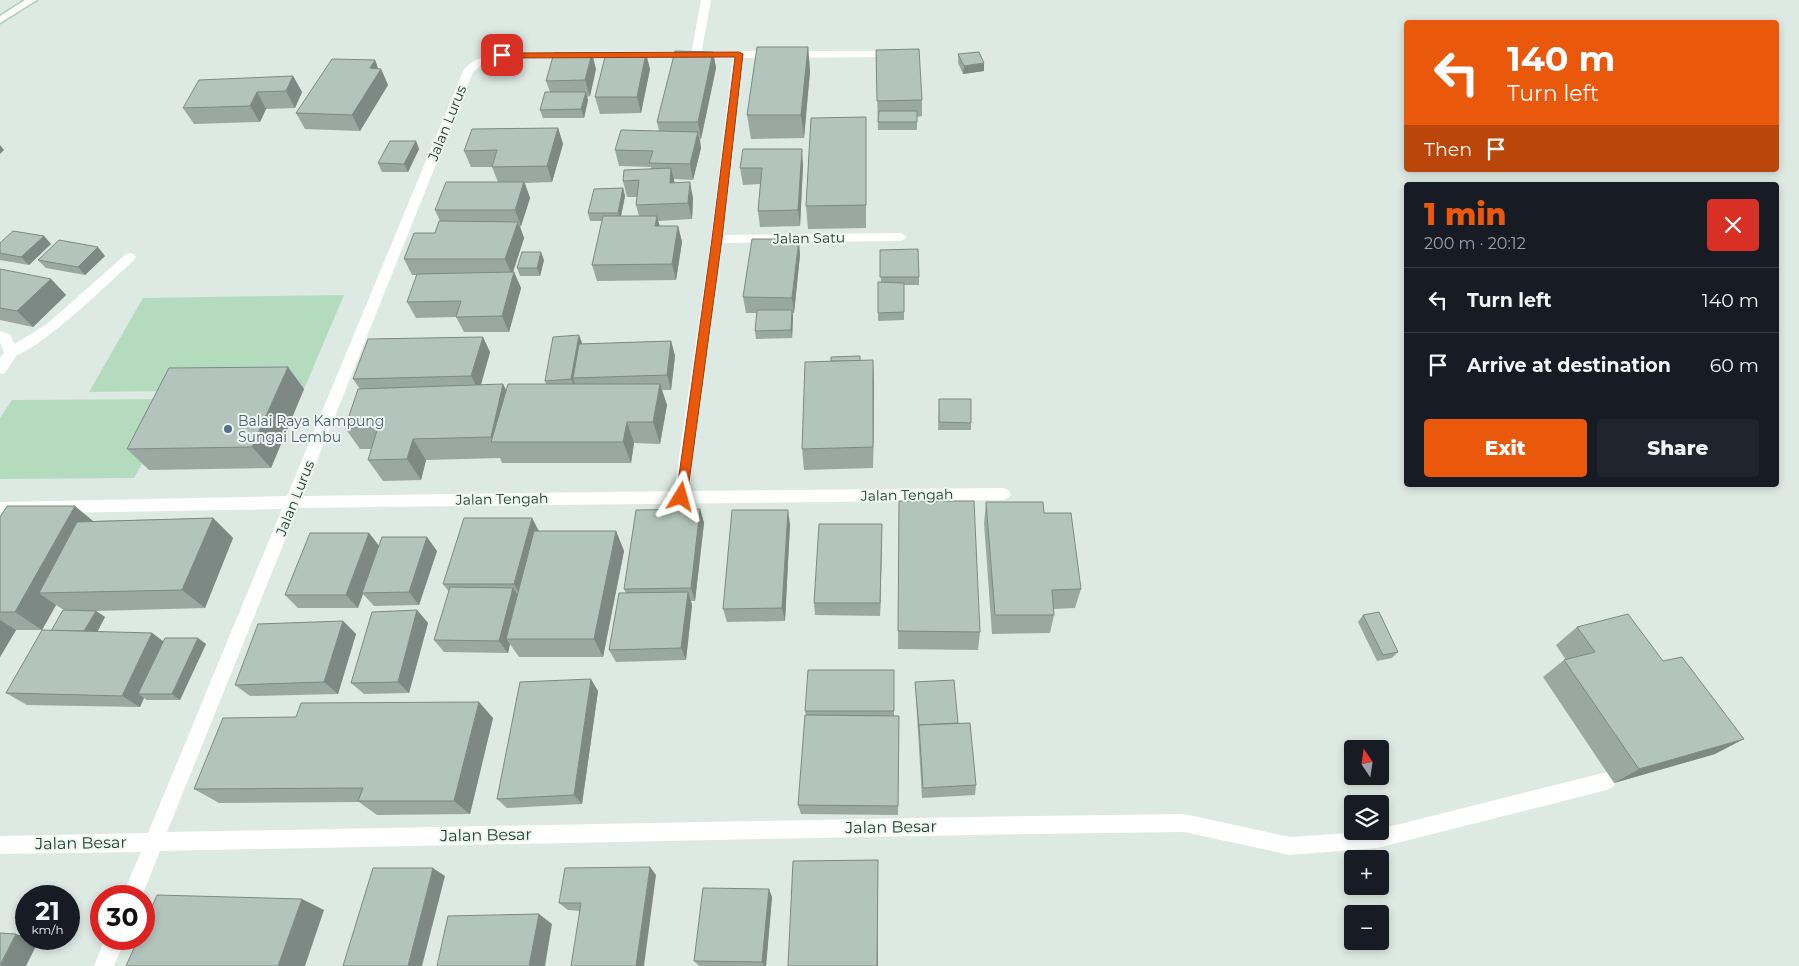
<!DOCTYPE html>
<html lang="en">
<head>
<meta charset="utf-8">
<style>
  body { margin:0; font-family:Montserrat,sans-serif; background:#20242c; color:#f1f3f6; height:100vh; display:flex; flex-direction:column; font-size:19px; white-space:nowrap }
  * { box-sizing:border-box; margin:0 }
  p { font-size:16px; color:#9ea1a6 }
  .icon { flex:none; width:28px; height:28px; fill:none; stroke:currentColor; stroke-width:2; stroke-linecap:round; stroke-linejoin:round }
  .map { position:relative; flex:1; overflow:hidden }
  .sheet { position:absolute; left:1404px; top:182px; width:375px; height:305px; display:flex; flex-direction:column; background:#171b24; border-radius:5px; box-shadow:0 2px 8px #0003 }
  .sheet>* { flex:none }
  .hud { position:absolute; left:1404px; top:20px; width:375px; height:152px; border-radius:5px; box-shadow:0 2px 8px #0003; background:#ea580c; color:#fff; overflow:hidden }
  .needle { width:32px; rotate:347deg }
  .fabs { position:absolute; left:1344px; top:740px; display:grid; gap:10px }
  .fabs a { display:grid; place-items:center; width:45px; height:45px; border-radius:5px; background:#171b24; box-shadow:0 2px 8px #0003; font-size:25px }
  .speed { position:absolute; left:15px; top:885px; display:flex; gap:10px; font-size:25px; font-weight:700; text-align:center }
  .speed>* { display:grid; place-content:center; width:65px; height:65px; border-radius:50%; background:#171b24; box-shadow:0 2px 8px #0003; line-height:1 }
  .speed small { font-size:12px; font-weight:400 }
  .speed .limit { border:8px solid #d22; background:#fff; color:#111 }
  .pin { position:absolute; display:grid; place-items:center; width:42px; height:42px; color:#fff; margin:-21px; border-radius:10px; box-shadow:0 2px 8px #0006 }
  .me { position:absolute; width:55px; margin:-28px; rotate:8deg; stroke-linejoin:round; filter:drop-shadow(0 0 4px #0008) }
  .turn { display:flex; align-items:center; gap:18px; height:105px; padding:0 20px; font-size:22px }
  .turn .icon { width:65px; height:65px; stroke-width:2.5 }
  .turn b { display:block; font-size:35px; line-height:42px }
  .then { display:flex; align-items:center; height:48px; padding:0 20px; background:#0003; gap:10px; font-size:19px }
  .round { display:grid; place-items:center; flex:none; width:52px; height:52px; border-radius:5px; background:#20242c }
  .summary { display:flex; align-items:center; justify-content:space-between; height:85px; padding:0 20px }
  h1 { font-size:30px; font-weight:800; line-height:38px; color:#ea580c }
  .primary-button { display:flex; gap:10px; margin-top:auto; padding:10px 20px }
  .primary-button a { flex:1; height:58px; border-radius:5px; background:#ea580c; color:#fff; font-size:20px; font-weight:800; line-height:58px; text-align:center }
  .primary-button a+a { background:#20242c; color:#f1f3f6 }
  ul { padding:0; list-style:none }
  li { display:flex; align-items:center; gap:15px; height:65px; padding:0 20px; border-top:1px solid #363941 }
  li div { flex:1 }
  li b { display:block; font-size:19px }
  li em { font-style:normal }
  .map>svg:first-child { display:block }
  .green { fill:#b5dbbe }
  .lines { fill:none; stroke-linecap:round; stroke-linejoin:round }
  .secondary-casing { stroke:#b0c9bf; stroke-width:3 }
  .service { fill:#fff; fill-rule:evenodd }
  .minor { fill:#fff; fill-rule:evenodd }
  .secondary { fill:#fff; fill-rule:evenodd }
  .wall { fill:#99a9a2 }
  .shaded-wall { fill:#7d8984 }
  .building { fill:#b2c4bc; stroke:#7d8984 }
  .route { fill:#ea580c; stroke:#983908 }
  .service-dot { fill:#5c6f8a; stroke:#edf6f1; stroke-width:2 }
  .labels { text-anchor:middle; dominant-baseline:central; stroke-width:4; stroke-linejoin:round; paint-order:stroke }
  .street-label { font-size:14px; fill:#1f3831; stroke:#edf6f1 }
  .service-label { font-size:14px; fill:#4e5e75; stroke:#edf6f1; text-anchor:start }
  .near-street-label { font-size:16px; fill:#1f3831; stroke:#edf6f1 }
</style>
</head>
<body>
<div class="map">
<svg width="1799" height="966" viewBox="0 0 1799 966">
  <rect width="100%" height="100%" fill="#dde9e3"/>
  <g class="green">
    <path d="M344,295L304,389L89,392L143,298Z"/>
    <path d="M176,399L134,478L0,479V418L12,400Z"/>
  </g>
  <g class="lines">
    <g class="secondary-casing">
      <path id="secondary" d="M25,0H37L0,23V16Z"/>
    </g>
    <g class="service">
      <path d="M701,0H711L701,55L696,58L691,55Z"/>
      <path d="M130,253L134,254L136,257L134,260C115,277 28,363 6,357L4,353L6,349L47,324L126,254Z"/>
      <path d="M1607,772L1613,775L1616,781L1613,787L1607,790L1377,848L1290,855L1184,832L971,835L964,833L962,826L964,819L971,817L1184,814L1290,837L1380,831V829Z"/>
    </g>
    <g class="minor">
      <path d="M739,51H896L901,54L896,57L744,58L724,235L901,233L907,237L901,241L723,243L689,491L1003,488L1008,490L1011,494L1008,498L1003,500L298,508L167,832L971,817L978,819L980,826L978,833L971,835L160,851L142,896H122L141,852L0,854V836L148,833L282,509L0,514V502L287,496L464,69L475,60L502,52ZM503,58H733L711,239L674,491L303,496L473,72L483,64Z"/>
      <path d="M0,331L10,334L18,353L5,373L0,374V358L4,353L0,342Z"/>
      <path d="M105,939H125L114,966H94Z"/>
    </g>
    <use href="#secondary" class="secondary"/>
  </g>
  <g class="wall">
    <path d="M808,47L810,71L804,138L751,139L747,115Z"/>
    <path d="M876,50L922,100V116L917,117V130H878Z"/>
    <path d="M713,52L716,68L701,139H700L701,148L693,180L674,179V183L693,198L692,219L658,221L660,226H678L682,242L676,280L597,281L592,265L602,221H590L588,213L623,188L625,196L621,216H639L636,205L637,197H627L623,181L651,169V167L619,166L615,150L659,131L657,122Z"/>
    <path d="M958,54L984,71L963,74L958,63Z"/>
    <path d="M375,60L378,69H381L388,85L360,131L305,129L296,113Z"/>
    <path d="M596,69L590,96L587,97L588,100L584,118H543L540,110L550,92L546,81Z"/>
    <path d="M650,69L641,113L600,114L595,97Z"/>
    <path d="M293,76L302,92L295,108L266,109L260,122L194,124L183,108Z"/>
    <path d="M866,117V228L808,229L806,206Z"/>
    <path d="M558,128L563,144L552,182L525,183L530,198L521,226H520L524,238L513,272H514L521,288L509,332H464L456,317L416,318L407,302L417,275H412L404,259L435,233L440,221L435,210L498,182L492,167H471L464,151Z"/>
    <path d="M416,141L419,149L408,172H382L378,163Z"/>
    <path d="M803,165L800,226L760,227L758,211L760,184L743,185L740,168Z"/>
    <path d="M44,236L51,244L29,265L0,260V243Z"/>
    <path d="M880,250L919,277V285H904V320L878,321V282H881Z"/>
    <path d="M800,255L794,313H793V318L792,338L756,339L755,331L757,313H746L743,297Z"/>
    <path d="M105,256L85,275L46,268L38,260Z"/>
    <path d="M544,260L540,276H520L517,268Z"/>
    <path d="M0,269L51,279L66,295L33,327L0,320Z"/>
    <path d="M671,341L675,356L671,390H662L667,405L660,444L634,443L631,463H502L500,458L426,460L421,480L383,481L368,460L372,449H360L345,428L360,389L353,379L490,352L481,385L503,384L506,390L546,384L545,381L582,343V344Z"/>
    <path d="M861,361L874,382L873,468L804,470L802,449Z"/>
    <path d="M288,367L304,389L271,468L149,470L127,449Z"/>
    <path d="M939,399L971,423V430H938Z"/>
    <path d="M899,501L980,632L978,650L898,649Z"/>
    <path d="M986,502L1044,513L1081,589L1075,608L1054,609V615L1050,633L992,634L984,523Z"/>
    <path d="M700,509L704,523L695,601H691L692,605L686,660L616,662L609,650L626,593L624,589Z"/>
    <path d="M0,517L93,521L213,518L233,538L205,608L96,611L105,617L97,632L152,633L163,641L206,644L180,700H147L144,698L140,707L27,705L6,693L51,631L64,610L56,605L42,630H16L0,657Z"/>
    <path d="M532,518L539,531H616L624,551L603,657H519L510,644L508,653L444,652L434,640L449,592L443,584Z"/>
    <path d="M790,524L785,621L727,622L723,609Z"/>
    <path d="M369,533L379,546L437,551L419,605L374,606L363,594L358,608H298L285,595Z"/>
    <path d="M882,538L880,616L815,615L814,603Z"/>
    <path d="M417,610L428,623L409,693L364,694L351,683Z"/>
    <path d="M1363,615L1398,652L1392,658L1377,661L1358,622Z"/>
    <path d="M343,621L356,634L338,694L250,696L235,685Z"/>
    <path d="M1577,627L1663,661L1715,754L1614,783L1543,677L1564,660H1566L1556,645Z"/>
    <path d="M894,670V716H899L898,815L801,814L798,805L806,715L805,711Z"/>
    <path d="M915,682L958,723L976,785L975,795L922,798Z"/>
    <path d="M598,691L582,804L507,808L497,799Z"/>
    <path d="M296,717L493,718L470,814L377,815L359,802L219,803L194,789Z"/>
    <path d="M656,875L580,911L568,910L559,903Z"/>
    <path d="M772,897L766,966H699L694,961Z"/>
  </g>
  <g class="shaded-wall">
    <path d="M808,47L810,71L804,138L801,115Z"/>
    <path d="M713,52L716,68L701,139L698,122Z"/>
    <path d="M592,53L596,69L590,96L585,80Z"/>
    <path d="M646,53L650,69L641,113L637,97Z"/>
    <path d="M375,60L379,71L381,69L388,85L360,131L352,115L370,68Z"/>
    <path d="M984,63V71L963,74L964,66Z"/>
    <path d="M293,76L302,92L295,108L286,91Z"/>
    <path d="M257,92L266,109L260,122L250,106Z"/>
    <path d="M586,92L588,100L584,118L581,109Z"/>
    <path d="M558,128L563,144L552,182L547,166Z"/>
    <path d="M698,132L701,148L693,180L690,164Z"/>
    <path d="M416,141L419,149L408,172L404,164Z"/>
    <path d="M0,145L4,150L0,154Z"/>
    <path d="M802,149L803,165L800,226L798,210Z"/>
    <path d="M671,168L675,184L670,183Z"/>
    <path d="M524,182L530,198L521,226L515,210Z"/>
    <path d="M690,182L693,198L692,219L688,203Z"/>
    <path d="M623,188L625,196L620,221L618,213Z"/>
    <path d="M657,216L661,232L655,226Z"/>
    <path d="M518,222L524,238L512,275L505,259Z"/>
    <path d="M678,226L682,242L676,280L672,264Z"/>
    <path d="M44,236L51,244L29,265L21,257Z"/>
    <path d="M799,239L800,255L794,313L792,298Z"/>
    <path d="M98,247L105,256L85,275L78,267Z"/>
    <path d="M541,252L544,260L540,276L537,268Z"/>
    <path d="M514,272L521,288L509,332L502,316Z"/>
    <path d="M51,279L66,295L33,327L17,311Z"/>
    <path d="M792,310L793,318L792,338L791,330Z"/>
    <path d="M579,335L582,343L576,378H573L575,384V387L571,379Z"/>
    <path d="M483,337L490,352L479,391L471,376Z"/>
    <path d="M671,341L675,356L671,390L667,375Z"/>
    <path d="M873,360L874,382L873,468Z"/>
    <path d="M288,367L304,389L271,468L252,447Z"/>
    <path d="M503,384L514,406L494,442L491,437Z"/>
    <path d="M660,384L667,405L660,444L653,422Z"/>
    <path d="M627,422L634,443L631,463L623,442Z"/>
    <path d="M413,439L426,460L421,480L407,459Z"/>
    <path d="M75,506L99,526L39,593L56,605L42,630L15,612Z"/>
    <path d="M700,509L704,523L695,601L691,588Z"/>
    <path d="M788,510L790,524L785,621L782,608Z"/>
    <path d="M213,518L233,538L205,608L182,590Z"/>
    <path d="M532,518L539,532L522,598L514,584Z"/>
    <path d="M882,524V538L880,616V603Z"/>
    <path d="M616,531L624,551L603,657L594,639Z"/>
    <path d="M369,533L380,547L362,593L363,594L358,608L346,595Z"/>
    <path d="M427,537L437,551L419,605L409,592Z"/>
    <path d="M513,588L522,601L506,639L510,644L508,653L499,641Z"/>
    <path d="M688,592L692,605L686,660L681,648Z"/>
    <path d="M417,610L428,623L409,693L398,682Z"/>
    <path d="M96,611L105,617L92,642L82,635Z"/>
    <path d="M0,620L16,630L0,657Z"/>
    <path d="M343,621L356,634L338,694L324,682Z"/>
    <path d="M152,633L169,646L138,694L144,698L140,707L122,696Z"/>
    <path d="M198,638L206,644L180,700L172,694Z"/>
    <path d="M591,679L598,691L582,804L574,795Z"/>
    <path d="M479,702L493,718L470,814L454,801Z"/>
    <path d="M1744,739L1715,754L1614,783L1639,769Z"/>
    <path d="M878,860V966H877Z"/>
    <path d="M650,867L656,875L644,966H636Z"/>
    <path d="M433,868L445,876L422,966H408Z"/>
    <path d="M769,889L772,897L766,966H764L762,962Z"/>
    <path d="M302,899L324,910L305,966H278Z"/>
    <path d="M539,914L552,924L545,966H529Z"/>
    <path d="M16,934L26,937V939H33L39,940L26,966H0Z"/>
  </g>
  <g class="building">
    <path d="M757,47H808L801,115H747Z"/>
    <path d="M919,49L922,100L877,101L876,50Z"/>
    <path d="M675,51L713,52L698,122H657Z"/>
    <path d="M979,52L984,63L964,66L958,54Z"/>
    <path d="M554,53H592L585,80L546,81Z"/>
    <path d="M606,53H646L637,97H595Z"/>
    <path d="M332,59L375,60L370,68L381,69L352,115L296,113Z"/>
    <path d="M293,76L286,91L257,92L250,106L183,108L199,80Z"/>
    <path d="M545,92H586L581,109L540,110Z"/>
    <path d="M879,111H917V122H878Z"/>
    <path d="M866,117V205L806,206L811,118Z"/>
    <path d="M558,128L547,166L492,167L497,150L464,151L472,129Z"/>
    <path d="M621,130L698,132L690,164L649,163L653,151L615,150Z"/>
    <path d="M390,141H416L404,164L378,163Z"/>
    <path d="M743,149H802L798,210L758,211L762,168H740Z"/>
    <path d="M671,168L670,183L690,182L688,203L636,205L639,180L623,181L624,170Z"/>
    <path d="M446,182H524L515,210H435Z"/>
    <path d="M623,188L618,213H588L594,189Z"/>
    <path d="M603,216H657L655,226H678L672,264L592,265Z"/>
    <path d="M439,221L518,222L505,259H404L414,233H435Z"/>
    <path d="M13,231L44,236L21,257L0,253V243Z"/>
    <path d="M752,239H799L792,298L743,297Z"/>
    <path d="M59,240L98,247L78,267L38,260Z"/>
    <path d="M918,249L919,277H880V250Z"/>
    <path d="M522,252H541L537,268H517Z"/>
    <path d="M0,269L51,279L17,311L0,308Z"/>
    <path d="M514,272L502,316L456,317L461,301L407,302L417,274Z"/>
    <path d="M878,282L904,283V312L878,313Z"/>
    <path d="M757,310H792L791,330L755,331Z"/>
    <path d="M579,335L571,379L545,381L553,337Z"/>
    <path d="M483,337L471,376L353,379L368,339Z"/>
    <path d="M671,341L667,375L573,378L579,344Z"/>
    <path d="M860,356V361H831V357Z"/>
    <path d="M873,360V447L802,449L805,362Z"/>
    <path d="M288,367L252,447L127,449L169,368Z"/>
    <path d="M503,384L491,437L413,439L407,459L368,460L378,427L345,428L358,389Z"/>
    <path d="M508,384H660L653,422H627L623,442H491Z"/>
    <path d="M939,399H971V423L939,422Z"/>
    <path d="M899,501H974L980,632L898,631Z"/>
    <path d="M986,502H1043L1044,513H1071L1081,589L1052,590L1054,615H995Z"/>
    <path d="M7,506H75L15,612H0V517Z"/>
    <path d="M700,509L691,588L624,589L636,510Z"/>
    <path d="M732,510H788L782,608L723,609Z"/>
    <path d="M213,518L182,590L39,593L77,522Z"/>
    <path d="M464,518H532L514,584H443Z"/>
    <path d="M819,524H882L880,603H814Z"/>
    <path d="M534,531H616L594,639H506Z"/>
    <path d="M310,533H369L346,595H285Z"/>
    <path d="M382,537H427L409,592L362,593Z"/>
    <path d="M450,587L513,588L499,641L434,640Z"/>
    <path d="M688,592L681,648L609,650L619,593Z"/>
    <path d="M63,610L96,611L84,631H51Z"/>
    <path d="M417,610L398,682L351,683L372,612Z"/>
    <path d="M1379,612L1398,652L1383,655L1363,615Z"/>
    <path d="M1628,614L1663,661L1682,657L1744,739L1639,769L1564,660L1595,652L1577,627Z"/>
    <path d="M343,621L324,682L235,685L258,624Z"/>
    <path d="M42,630L152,633L122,696L6,693Z"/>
    <path d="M165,638H198L172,694H138Z"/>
    <path d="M808,670H894V711H805Z"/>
    <path d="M591,679L574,795L497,799L520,682Z"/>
    <path d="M954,680L958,723L919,725V728L915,682Z"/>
    <path d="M479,702L454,801H358L363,788L194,789L223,718L296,717L301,703Z"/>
    <path d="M805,715L899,716L898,806L798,805Z"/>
    <path d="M970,723L976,785L923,788L919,725Z"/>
    <path d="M878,860L877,966H788L793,861Z"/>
    <path d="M650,867L636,966H571L581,903H559L565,868Z"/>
    <path d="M373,868H433L408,966H343Z"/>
    <path d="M703,888L769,889L762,962L694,961Z"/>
    <path d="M157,895L302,899L278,966H126L138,939H144V926Z"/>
    <path d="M539,914L529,966H437L448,916Z"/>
    <path d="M0,933L16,934L0,965Z"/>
  </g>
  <path class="route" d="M739,52L743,54L722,239L687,497L685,501H677L676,497L712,239L735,57L502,58L498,55L502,53Z"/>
  <circle class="service-dot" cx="228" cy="429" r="5"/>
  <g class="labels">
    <g class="street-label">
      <text transform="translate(447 123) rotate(-68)">Jalan Lurus</text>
      <text transform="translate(809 238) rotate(-1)">Jalan Satu</text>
      <text transform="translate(907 495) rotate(-1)">Jalan Tengah</text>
      <text transform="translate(295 498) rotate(-68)">Jalan Lurus</text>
      <text transform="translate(502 499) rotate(-1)">Jalan Tengah</text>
    </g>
    <g class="service-label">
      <text x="238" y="421">Balai Raya Kampung<tspan x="238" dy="16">Sungai Lembu</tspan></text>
    </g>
    <g class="near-street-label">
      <text transform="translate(891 827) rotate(-1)">Jalan Besar</text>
      <text transform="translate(486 835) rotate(-1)">Jalan Besar</text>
      <text transform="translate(81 843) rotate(-1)">Jalan Besar</text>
    </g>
  </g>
</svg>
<div class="fabs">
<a><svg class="needle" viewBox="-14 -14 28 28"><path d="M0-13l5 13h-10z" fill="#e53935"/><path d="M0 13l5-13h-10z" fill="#9ea1a6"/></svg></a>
<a><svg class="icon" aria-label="layers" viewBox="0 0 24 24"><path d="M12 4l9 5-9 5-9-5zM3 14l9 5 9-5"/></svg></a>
<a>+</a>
<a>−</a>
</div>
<div class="speed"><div>21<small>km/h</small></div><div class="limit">30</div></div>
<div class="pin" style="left:502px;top:55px;background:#d93025"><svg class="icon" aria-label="arrive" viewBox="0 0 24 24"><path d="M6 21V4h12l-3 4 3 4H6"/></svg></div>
<svg class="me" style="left:681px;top:497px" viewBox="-20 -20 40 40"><path d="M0-17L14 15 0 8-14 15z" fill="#ea580c" stroke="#fff" stroke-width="4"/></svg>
<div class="hud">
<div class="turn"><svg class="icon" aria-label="left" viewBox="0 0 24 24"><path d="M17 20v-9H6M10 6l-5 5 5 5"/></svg><div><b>140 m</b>Turn left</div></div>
<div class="then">Then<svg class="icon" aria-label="arrive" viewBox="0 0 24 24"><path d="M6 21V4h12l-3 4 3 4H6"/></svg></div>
</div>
<section class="sheet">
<div class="summary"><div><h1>1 min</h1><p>200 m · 20:12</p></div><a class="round" style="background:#d93025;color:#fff"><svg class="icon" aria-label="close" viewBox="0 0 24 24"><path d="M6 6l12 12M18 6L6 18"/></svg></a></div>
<ul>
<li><svg class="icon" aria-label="left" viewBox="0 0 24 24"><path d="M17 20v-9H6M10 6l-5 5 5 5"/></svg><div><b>Turn left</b></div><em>140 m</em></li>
<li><svg class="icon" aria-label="arrive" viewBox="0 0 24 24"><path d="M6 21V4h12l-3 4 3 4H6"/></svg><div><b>Arrive at destination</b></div><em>60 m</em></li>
</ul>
<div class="primary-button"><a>Exit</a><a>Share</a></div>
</section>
</div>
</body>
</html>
